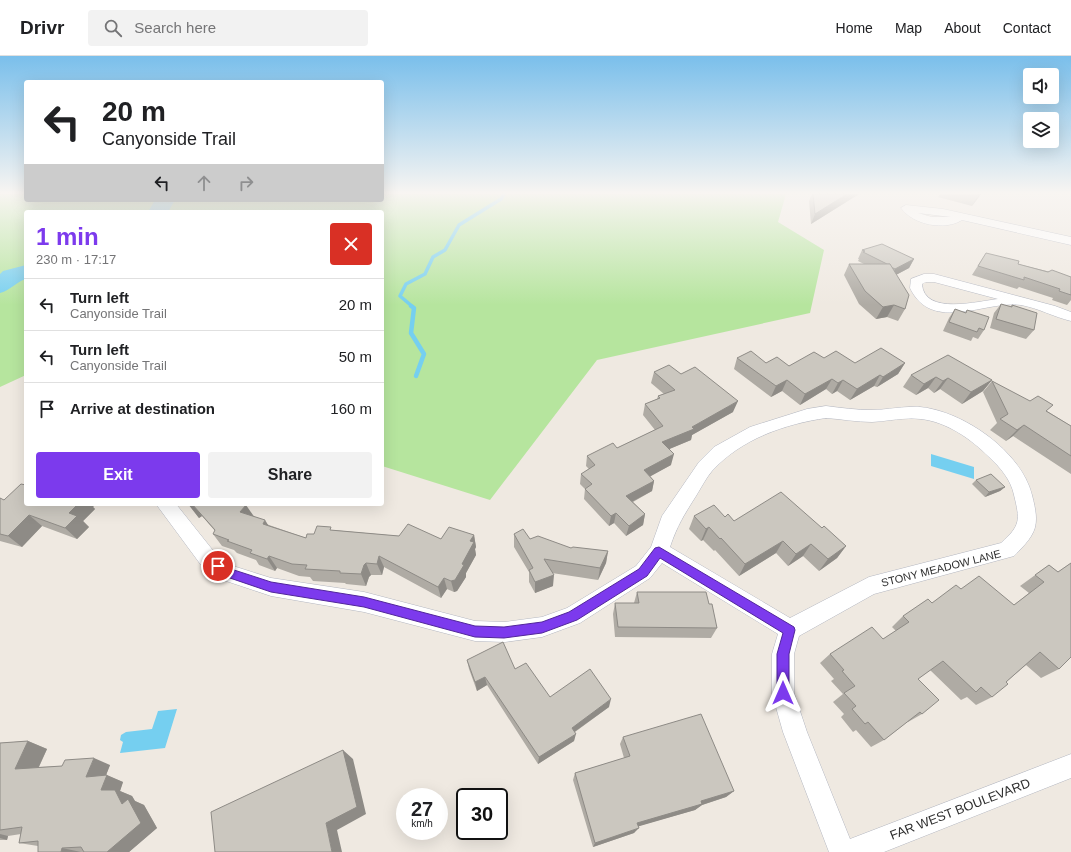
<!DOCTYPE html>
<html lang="en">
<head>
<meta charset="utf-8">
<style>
  body { margin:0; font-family:Arial,sans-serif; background:#f2f2f2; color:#202124; height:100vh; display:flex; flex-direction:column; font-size:15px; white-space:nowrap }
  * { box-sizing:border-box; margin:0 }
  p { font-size:13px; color:#757577 }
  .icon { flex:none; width:22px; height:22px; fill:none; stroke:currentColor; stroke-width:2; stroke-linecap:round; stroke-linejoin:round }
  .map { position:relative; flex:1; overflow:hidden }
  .side { position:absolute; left:24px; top:154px; width:360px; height:296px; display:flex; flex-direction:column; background:#fff; border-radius:4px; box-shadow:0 4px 16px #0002 }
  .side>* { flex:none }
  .banner { position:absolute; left:24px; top:24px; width:360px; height:122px; border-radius:4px; box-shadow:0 4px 16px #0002; background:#fff; color:#202124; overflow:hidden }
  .fabs { position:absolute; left:1023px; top:12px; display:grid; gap:8px }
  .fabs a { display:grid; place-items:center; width:36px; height:36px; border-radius:4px; background:#fff; box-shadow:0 4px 16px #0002; font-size:20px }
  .speed { position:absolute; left:396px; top:732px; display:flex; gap:8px; font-size:20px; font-weight:700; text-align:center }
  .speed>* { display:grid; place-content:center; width:52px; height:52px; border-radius:50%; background:#fff; box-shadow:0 4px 16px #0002; line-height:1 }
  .speed small { font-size:10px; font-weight:400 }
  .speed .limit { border:2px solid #111; border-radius:6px; background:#fff; color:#111 }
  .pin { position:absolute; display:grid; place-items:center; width:34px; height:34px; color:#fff; margin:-17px; border:2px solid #fff; border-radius:50%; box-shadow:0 1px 4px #0007 }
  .me { position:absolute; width:44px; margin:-22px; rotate:0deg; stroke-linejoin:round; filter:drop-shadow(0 0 3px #0008) }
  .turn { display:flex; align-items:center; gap:14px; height:84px; padding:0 12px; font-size:18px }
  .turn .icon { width:52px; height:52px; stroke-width:2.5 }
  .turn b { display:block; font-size:28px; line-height:34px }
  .lanes { display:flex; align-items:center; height:38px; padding:0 12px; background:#0003; justify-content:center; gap:20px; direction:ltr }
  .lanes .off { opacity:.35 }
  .round { display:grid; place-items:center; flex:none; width:42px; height:42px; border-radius:4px; background:#f2f2f2 }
  .headline { display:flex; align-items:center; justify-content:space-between; height:68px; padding:0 12px }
  h1 { font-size:24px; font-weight:700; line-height:30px; color:#7c3aed }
  .cta { display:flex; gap:8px; margin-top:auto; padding:8px 12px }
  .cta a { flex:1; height:46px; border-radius:4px; background:#7c3aed; color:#fff; font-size:16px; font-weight:700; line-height:46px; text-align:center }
  .cta a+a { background:#f2f2f2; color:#202124 }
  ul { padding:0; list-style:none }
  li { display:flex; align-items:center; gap:12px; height:52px; padding:0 12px; border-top:1px solid #e0e0e0 }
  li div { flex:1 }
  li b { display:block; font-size:15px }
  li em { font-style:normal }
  header { display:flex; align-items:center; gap:24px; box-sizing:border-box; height:56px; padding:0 20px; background:#fff; border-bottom:1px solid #e0e0e0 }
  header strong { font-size:19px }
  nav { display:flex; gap:22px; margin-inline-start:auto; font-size:14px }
  .search { width:280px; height:36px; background:#f2f2f2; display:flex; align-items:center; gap:10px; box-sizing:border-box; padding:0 14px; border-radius:4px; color:#757577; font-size:15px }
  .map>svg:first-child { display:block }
  .green { fill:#b6e59e }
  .water { fill:#75cff0 }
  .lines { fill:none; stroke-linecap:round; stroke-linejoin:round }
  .stream-far1 { stroke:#75cff0; stroke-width:3.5 }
  .stream { stroke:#75cff0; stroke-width:4.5 }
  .river { fill:#75cff0; fill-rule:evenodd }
  .minor-casing { stroke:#b4b7c1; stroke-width:1 }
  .minor { fill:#fff; fill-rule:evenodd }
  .wall { fill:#afaba4 }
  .shaded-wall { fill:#8e8b86 }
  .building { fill:#cbc7bf; stroke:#8e8b86 }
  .route { fill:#7c3aed; stroke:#51269a }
  .labels { text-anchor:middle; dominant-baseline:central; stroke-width:3; stroke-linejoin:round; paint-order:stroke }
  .street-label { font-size:11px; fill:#2e2e2e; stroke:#fff }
  .near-street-label { font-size:13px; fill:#2e2e2e; stroke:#fff }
</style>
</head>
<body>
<header>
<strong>Drivr</strong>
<div class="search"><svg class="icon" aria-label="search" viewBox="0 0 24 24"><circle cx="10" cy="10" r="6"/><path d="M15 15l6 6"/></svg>Search here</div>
<nav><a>Home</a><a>Map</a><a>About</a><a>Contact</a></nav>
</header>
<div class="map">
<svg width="1071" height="796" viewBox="0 0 1071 796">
  <rect width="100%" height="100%" fill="#efe9e1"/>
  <path class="green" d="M0,138H26V144H382V138H786L778,166L824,194L810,257L597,304L490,444L382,410V156H26V319L0,331Z"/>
  <g class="water">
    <path d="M931,398L974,411V423L931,410Z"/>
    <path d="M177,653L165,692L120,697L123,686L120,684L121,679L126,676L152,673L158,655Z"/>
  </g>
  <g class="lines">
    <path class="stream-far1" d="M413,251L400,240L406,228L425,218L433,201L445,194L459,169L501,143L504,138"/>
    <path class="stream" d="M411,250L414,252L411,277L424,298L416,320"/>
    <g class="river">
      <path d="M155,144H175L168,156H148Z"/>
      <path d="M26,209V223C16,226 11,234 0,237V218L3,215Z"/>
    </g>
    <g class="minor-casing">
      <g id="minor">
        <path d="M906,149L943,153L1071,181V189L962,164C945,175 913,169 901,152ZM918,157L951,161H932Z"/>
        <path d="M924,218H934L1055,250L1071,256V265C1054,261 1038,252 1021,249C986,244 932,278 910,232L911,223ZM926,226H934L998,243C979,245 924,260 922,228Z"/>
        <path d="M826,350C841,352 857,354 871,354C887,354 904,350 920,351C963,355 1021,395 1032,439C1040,470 1037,477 1014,500L874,538L799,580L794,598V637L807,676L850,783L1071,698V722L884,796H829L783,676L772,637V598L778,578L662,507L650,522L580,567L542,581L505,586L475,585L364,556L271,540L220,523L201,509L156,448H176L215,497L233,510L271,522L364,536L475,565L505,566L542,561L567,552L636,510L651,491L662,460L699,406L714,391L750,371L807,353ZM826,362C841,363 857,366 872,366C888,365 905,361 921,363C947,366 971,383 989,401C1000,411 1011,424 1014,439C1020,464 1021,469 1001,487L869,521L790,562L670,491C677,470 684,459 696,440C701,432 706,422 712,415C741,383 785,368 826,362Z"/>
      </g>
    </g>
    <use href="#minor" class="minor"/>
  </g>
  <g class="wall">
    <path d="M812,138H859L811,168L809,145Z"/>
    <path d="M940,138H981L972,150L938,141Z"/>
    <path d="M862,194L914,203L909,212L896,219L905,253L898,265L887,261L876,263L859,248L844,219L849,208H864L858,205L859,203H858Z"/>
    <path d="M986,197L1018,208L1071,221V244L1067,249L1052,244L1053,242L1019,231L1017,233L972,219Z"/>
    <path d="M1001,248L1011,251L1012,249L1034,274L1026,283L990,272L994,257Z"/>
    <path d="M955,253L966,257L967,254L984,274L978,283L973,281L971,285L943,275L949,262Z"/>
    <path d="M737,302L766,307L789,310L824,302L855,307H905L898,318L877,331L874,330L850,344L837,335L832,338L826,333L800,349L782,335L771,341L734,313Z"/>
    <path d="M654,316L681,318L733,356L692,379L691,384L669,393L671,409L650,420L654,425L652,435L633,446L645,458L643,469L626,480L614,467L609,470L584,443L585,433L580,428L581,418L589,413L586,410L587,400L617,392L655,374L643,359L645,348L657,343L658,340L664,338L651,327Z"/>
    <path d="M911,319L992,324L983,335L962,348L940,333L934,337L928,332L916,339L903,331Z"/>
    <path d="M992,325L1047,355L1071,370V418L1013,380L1006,385L990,374L997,367L983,336Z"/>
    <path d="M976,424L1005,431L1000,435L985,441L972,428Z"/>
    <path d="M0,442L4,444L93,451L95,453L83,465L89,471L77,483L42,470L22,491L0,485Z"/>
    <path d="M188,448H245H244L254,461L269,469L306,482L314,478L333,474L399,480L441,483L474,479L476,491L475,493L476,499L466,517V521L457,535L454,536L447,533L441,542L384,511L382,519H371L369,521L366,530L346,528L345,527L313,525L310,521L299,520L277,512L275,515L259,509L256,504L237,497L234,494L222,490L213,478L215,475L202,460L199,462Z"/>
    <path d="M694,460L725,461L734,465L822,472L846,490L837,502L819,515L803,500L788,510L776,497L739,520L715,494L714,495L703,484L701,485L689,473Z"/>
    <path d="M514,478L530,483L571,492L608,495L606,507L598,524L552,517L553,530L535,537L529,526V516L514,491Z"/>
    <path d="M1071,507V602H1070L1059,613L1041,622L1026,609L1006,626L992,641L976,649L967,641L961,644L930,614L918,623L922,658L908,666V665L884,684L871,691L856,674L853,676L841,661L844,658L833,646L843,638L831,625L834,623L820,607L830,598L883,583L896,575L892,571L903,560L932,547L961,533L1014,549L1029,537L1020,530L1049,509L1058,516Z"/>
    <path d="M637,536L709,548L717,572L711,582L615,581L613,558L615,547H634Z"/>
    <path d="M467,604L515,613L550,641L609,651L575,676L574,685L538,708L487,629L477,635L469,613Z"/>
    <path d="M623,681L734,735L726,741L702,749L695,754L638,770L634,777L593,791L573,724L575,717L624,702L620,688Z"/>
    <path d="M28,685L47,693L39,711L110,709L106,719L123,726L120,735L132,740L135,745L144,749L157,772L129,796H38V790L19,787L21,778L8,780L7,784H0V687Z"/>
  </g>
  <g class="shaded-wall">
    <path d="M847,138H859L811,168L815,158Z"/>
    <path d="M979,138H981L972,150Z"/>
    <path d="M914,203L909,212L890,222L895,213Z"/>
    <path d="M894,249L887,261L876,263L883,251Z"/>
    <path d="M905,307L898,318L877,331L883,321Z"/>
    <path d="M880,319L874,330L850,344L857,333Z"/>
    <path d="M936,321L928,332L916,339L924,328Z"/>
    <path d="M948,322L940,333L934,337L943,325Z"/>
    <path d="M832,323L826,333L800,349L805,338Z"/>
    <path d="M787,324L782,335L771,341L776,330Z"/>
    <path d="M843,324L837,335L832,338L838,327Z"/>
    <path d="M992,324L983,335L962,348L971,336Z"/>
    <path d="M738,345L733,356L692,379L691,384L660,397L662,386L692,371Z"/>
    <path d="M1024,369L1013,380L1006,385L1017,374Z"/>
    <path d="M674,398L671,409L642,425L644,414Z"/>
    <path d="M654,425L652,435L624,450L626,440Z"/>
    <path d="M1005,431L1000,435L985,441L989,436Z"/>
    <path d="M78,448H96L93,451L95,453L83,465L89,471L77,483L65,472L69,457Z"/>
    <path d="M192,448L202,460L199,462L189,449Z"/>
    <path d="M246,449L255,462L240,456Z"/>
    <path d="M616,457L614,467L609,470L611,460Z"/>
    <path d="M645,458L643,469L626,480L629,470Z"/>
    <path d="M29,459L42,470L22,491L8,480Z"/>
    <path d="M265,464L273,477L263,468Z"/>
    <path d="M709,471L703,484L701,485L706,473Z"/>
    <path d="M474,479L476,491L475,493L476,499L466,517V521L457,535L454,536L451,525L470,485Z"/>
    <path d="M783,485L776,497L739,520L745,508Z"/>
    <path d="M811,488L803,500L788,510L796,498Z"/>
    <path d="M846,490L837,502L819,515L828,503Z"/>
    <path d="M608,495L606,507L598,524L600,512Z"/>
    <path d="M269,500L277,512L275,515L267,503Z"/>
    <path d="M379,500L384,511L382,519L377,508Z"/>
    <path d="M366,507L371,519L369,521L366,530L361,518L364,509Z"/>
    <path d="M554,519L553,530L535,537V526Z"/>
    <path d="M444,522L447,533L441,542L438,531Z"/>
    <path d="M485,621L487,629L477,635L475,626Z"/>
    <path d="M611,643L609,651L570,679L572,672Z"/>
    <path d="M576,678L574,685L538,708L539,701Z"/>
    <path d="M28,685L47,693L35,719L15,713Z"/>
    <path d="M343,694L353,703L366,758L337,774L342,796H332L326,767Z"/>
    <path d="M94,702L110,709L103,727L86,721Z"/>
    <path d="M107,719L123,726L120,735L132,740L135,745L144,749L157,772L129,796H107L122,748L101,734Z"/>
    <path d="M734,735L726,741L702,749L695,754L633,772L637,767L701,745Z"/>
    <path d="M639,772L634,777L593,791L595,787Z"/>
    <path d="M0,778L8,780L7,784L0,782Z"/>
    <path d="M62,792L81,796H61Z"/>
  </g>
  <g class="building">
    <path d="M813,138H847L815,158Z"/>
    <path d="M882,188L914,203L895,213L891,211L890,208H887L863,196L865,195L862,194Z"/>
    <path d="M986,197L1019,205L1018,208L1048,216L1052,214L1071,221V239L1059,235L1060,233L1024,221V224L978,210Z"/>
    <path d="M849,208H890L909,239L905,253L894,249L883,251L865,235Z"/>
    <path d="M1001,248L1012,251V249L1037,257L1034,274L996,263Z"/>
    <path d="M955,253L966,257L967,254L989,261L984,274L979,272L977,276L949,266Z"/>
    <path d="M881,292L905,307L883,321L880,319L857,333L843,324L838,327L832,323L805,338L787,324L776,330L737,302L751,295L766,307L777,301L789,310L814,296L824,302L836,295L855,307Z"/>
    <path d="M948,299L992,324L971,336L948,322L943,325L936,321L924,328L911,319Z"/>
    <path d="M669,309L681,318L695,311L738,345L692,371L694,373L662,386L674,398L644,414L654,425L626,440L645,458L629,470L616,457L611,460L585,433L592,428L581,418L595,409L587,400L613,387L617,392L663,370L645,348L660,342L658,340L675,334L654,316Z"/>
    <path d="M992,325L1030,345L1038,340L1053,349L1046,355L1071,370V400L1024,369L1017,374L1000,363L1008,358Z"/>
    <path d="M991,418L1005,431L989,436L976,424Z"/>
    <path d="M21,428L26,429V448H78L69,457L77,460L65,472L29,459L8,480L0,478V442L4,444Z"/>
    <path d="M781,436L822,472L824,470L846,490L828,503L811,488L796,498L783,485L745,508L721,482L720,483L709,471L706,473L694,460L714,449L725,461L728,458L734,465Z"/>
    <path d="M192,448H243L246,449L240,456L265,464L263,468L306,482L307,478H314L317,470L331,471L330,474L399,480L408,468L441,483L449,471L474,479L470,485L474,486L462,508L464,509L455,524L451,525L444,522L438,531L379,500L377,508L366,507L364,509L361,518L340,517V515L305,513L307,509L292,508L269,500L267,503L250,497L252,494L227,485L229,484L213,478L215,474Z"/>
    <path d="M523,473L530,483L538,480L571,492L573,491L608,495L600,512L544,503L554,519L535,526L529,514L533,512L514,478Z"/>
    <path d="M1071,507V601L1059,613L1040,596L1006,626L1008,628L992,641L981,631L976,636L943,605L918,623L939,644L922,658L920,656L884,684L868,666L865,668L852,653L856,650L844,637L855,630L842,615L844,614L830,598L872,571L883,583L909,566L903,560L928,543L932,547L956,529L961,533L979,520L1014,549L1044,526L1035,519L1049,509L1058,516Z"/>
    <path d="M637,536H706L709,548H712L717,572L618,571L615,547H639Z"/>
    <path d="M503,586L515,613L526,607L550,641L590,613L611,643L572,672L576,678L539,701L485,621L475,626L467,604Z"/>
    <path d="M701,658L734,735L701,745L702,748L637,767L639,772L595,787L575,717L630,700L623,681Z"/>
    <path d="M28,685L15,713L62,710L65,704L94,702L86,721L107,719L101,734H115L122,748L128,743L141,767L107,796H84L81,791L62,792L61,796H38V785L19,787L22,771L0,774V687Z"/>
    <path d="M343,694L357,751L326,767L332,796H215L211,756Z"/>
  </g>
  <linearGradient id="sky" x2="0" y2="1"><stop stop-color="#7abfeb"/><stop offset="0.55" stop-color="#f8f5f2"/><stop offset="1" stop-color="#f8f5f2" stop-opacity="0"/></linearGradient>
  <rect width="1071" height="249" fill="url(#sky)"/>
  <path class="route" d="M659,491L794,571L795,574L789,598V637L787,641L783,643L779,641L777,637V598L783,577L660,502L647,520L577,564L542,577L504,582L475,581L364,551L271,536L224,520L214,513L212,510L214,506L218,505L231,513L271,526L364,541L475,570L504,571L542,566L569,556L639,513L655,492Z"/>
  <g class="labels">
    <g class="street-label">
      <text transform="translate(941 512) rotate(-14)">STONY MEADOW LANE</text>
    </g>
    <g class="near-street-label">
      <text transform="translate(960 753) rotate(-21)">FAR WEST BOULEVARD</text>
    </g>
  </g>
</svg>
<div class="fabs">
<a><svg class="icon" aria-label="sound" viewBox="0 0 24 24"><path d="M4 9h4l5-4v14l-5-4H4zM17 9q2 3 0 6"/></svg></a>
<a><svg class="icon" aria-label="layers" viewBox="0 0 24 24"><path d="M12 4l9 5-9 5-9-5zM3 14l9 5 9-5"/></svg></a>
</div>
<div class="speed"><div>27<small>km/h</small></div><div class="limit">30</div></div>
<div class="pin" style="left:218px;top:510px;background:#d93025"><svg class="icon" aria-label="arrive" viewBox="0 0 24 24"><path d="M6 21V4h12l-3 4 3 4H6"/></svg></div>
<svg class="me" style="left:783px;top:637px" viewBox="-20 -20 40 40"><path d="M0-17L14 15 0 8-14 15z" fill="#7c3aed" stroke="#fff" stroke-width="4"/></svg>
<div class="banner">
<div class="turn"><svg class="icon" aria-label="left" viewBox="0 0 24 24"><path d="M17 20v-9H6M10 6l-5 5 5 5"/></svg><div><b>20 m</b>Canyonside Trail</div></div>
<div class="lanes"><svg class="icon" aria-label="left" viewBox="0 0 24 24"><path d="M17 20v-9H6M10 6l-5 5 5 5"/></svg><svg class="icon off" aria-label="ahead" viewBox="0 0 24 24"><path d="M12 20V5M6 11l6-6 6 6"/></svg><svg class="icon off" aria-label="right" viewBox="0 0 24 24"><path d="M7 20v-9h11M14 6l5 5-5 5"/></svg></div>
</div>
<section class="side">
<div class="headline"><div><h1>1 min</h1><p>230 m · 17:17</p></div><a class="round" style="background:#d93025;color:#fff"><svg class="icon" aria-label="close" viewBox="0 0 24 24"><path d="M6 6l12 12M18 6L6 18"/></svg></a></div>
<ul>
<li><svg class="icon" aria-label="left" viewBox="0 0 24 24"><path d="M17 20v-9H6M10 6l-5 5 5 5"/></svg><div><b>Turn left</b><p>Canyonside Trail</p></div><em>20 m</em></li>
<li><svg class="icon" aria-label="left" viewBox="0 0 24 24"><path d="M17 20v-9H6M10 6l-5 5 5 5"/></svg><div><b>Turn left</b><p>Canyonside Trail</p></div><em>50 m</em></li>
<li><svg class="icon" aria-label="arrive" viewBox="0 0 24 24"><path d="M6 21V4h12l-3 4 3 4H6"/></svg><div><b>Arrive at destination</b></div><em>160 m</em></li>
</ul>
<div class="cta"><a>Exit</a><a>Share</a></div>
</section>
</div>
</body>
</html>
